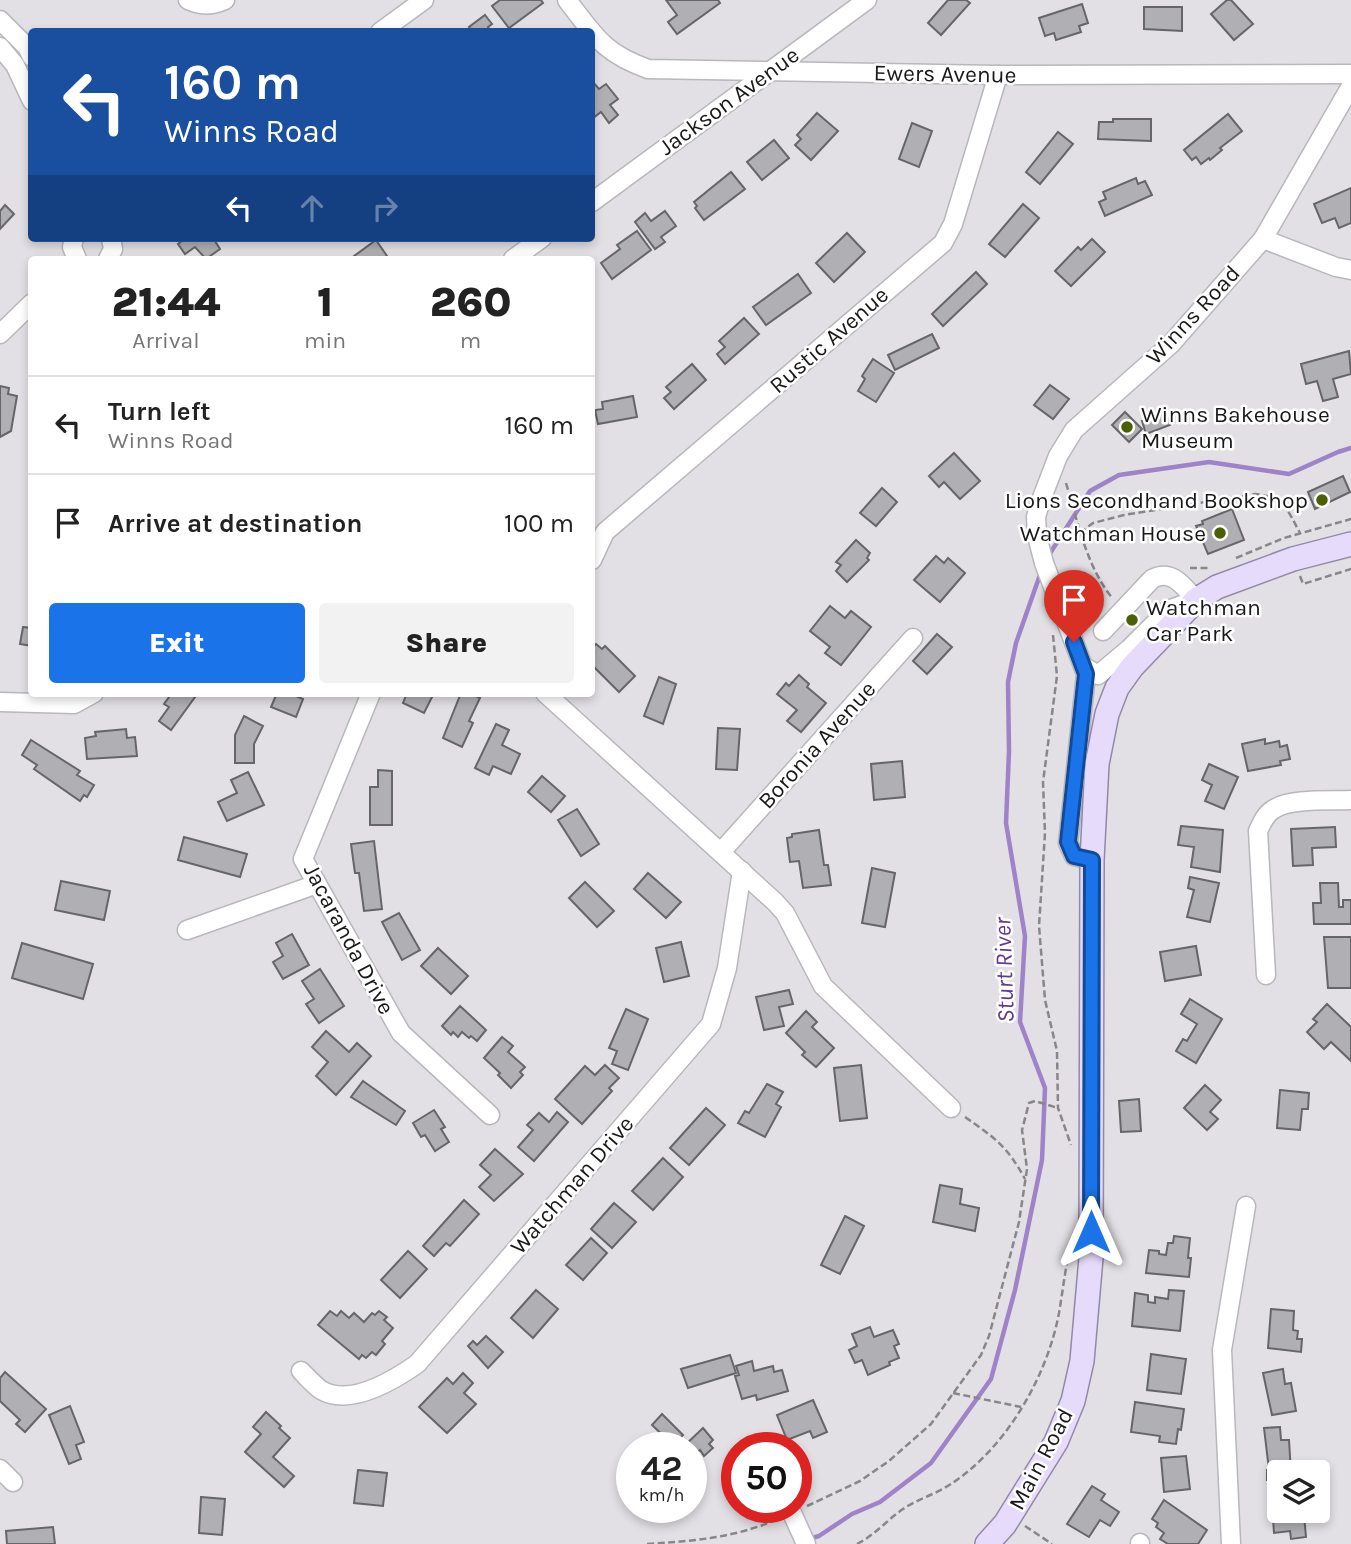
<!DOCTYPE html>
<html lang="en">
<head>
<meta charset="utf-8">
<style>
  body { margin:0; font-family:Karla,sans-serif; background:#f2f2f2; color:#222; height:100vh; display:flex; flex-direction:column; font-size:26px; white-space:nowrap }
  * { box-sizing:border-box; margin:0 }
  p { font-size:23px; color:#767676 }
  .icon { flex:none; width:38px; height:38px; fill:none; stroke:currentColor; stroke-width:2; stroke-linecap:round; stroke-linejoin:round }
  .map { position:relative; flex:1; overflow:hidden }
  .side { position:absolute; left:28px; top:256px; width:567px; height:441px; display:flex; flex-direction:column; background:#fff; border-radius:7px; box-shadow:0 4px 10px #0003 }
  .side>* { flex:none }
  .guide { position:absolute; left:28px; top:28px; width:567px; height:214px; border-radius:7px; box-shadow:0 4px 10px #0003; background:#1a4fa0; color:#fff; overflow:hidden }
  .fabs { position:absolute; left:1267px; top:1460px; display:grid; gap:14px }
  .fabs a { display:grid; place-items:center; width:63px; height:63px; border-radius:7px; background:#fff; box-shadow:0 4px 10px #0003; font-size:35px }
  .speed { position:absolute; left:616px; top:1432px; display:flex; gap:14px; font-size:35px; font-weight:700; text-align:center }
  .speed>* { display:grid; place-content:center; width:91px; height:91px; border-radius:50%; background:#fff; box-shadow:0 4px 10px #0003; line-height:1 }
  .speed small { font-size:18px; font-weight:400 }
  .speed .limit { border:10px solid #d22; background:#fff; color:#111 }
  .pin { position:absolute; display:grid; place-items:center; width:60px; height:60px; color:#fff; margin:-72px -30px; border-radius:50% 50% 50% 0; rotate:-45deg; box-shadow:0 0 7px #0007 }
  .pin .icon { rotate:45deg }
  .me { position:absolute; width:77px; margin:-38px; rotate:0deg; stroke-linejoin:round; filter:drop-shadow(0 0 5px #0008) }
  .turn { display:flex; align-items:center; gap:24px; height:147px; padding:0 21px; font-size:32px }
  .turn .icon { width:91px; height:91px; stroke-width:2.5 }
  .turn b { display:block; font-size:49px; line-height:60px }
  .lanes { display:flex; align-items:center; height:66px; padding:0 21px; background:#0003; justify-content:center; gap:35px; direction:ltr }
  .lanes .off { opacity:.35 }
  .eta { display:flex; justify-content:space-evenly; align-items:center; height:119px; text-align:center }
  .eta b { font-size:42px; font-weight:800; line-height:49px }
  .primary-button { display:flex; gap:14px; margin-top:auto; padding:14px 21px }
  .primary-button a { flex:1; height:80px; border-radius:7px; background:#1a73e8; color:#fff; font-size:28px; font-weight:800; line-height:80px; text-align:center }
  .primary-button a+a { background:#f2f2f2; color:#222 }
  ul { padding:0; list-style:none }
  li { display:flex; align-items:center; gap:21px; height:98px; padding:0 21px; border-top:2px solid #e0e0e0 }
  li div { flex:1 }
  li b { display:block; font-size:26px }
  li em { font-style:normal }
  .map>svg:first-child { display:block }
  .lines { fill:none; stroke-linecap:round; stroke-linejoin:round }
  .stream { stroke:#9f83c9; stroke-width:4.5 }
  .building { fill:#b0afb3; stroke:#666568; stroke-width:2 }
  .minor-casing { stroke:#b8b7bb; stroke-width:21 }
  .major-casing { stroke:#9488a9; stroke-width:26 }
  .path { stroke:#878689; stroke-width:2.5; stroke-dasharray:7 3.5; stroke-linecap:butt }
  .minor { stroke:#fff; stroke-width:18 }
  .major { stroke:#e6dbfa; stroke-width:23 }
  .route-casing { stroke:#114b97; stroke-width:18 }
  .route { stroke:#1a73e8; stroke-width:12 }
  .poi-dot { fill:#4c5f05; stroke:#fff; stroke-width:2.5 }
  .labels { text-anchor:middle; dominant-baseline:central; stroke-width:5; stroke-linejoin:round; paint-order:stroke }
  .street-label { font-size:23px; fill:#19191a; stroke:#fff }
  .poi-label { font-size:23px; fill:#19191a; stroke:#fff; text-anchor:start }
  .water-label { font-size:24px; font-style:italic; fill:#613b8f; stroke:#fff }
</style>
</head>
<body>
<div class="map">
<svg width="1351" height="1544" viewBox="0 0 1351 1544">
  <rect width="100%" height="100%" fill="#e2e0e4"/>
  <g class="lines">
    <g class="stream">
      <path d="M1047,558L1090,491L1119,475L1209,462L1289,474L1338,452L1351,448"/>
      <path d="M809,1539L819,1536L852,1514L880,1502L931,1463L991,1379L1015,1290L1042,1160L1045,1088L1020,1022L1025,936L1006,823L1009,751L1008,682L1016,643L1041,572"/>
    </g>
  </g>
  <g class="building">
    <path d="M500,0H541L543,3L509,28L492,6Z"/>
    <path d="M666,0H718L720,3L677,34L668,22L677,15Z"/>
    <path d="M948,0H966L970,3L941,35L928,23Z"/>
    <path d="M1227,0H1231L1253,24L1234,40L1211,14Z"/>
    <path d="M1082,4L1088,23L1079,26L1081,32L1056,40L1054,33L1045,36L1039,18Z"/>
    <path d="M1144,7H1182V31L1144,29Z"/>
    <path d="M485,15L492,24L488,27L491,32H473L469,27Z"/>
    <path d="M592,81L599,89L606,84L618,99L610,105L618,115L609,123L601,112L592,119Z"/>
    <path d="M817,113L838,131L811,160L795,145L801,139L797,135Z"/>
    <path d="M1228,114L1242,131L1220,148L1222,150L1210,160L1209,158L1201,164L1196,157L1192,160L1184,150Z"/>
    <path d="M1113,119H1151V141L1098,139L1099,122H1113Z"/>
    <path d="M912,123L932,131L919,167L899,159Z"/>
    <path d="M1058,132L1073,144L1040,184L1026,172Z"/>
    <path d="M774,140L789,158L762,180L747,162Z"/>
    <path d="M731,172L745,189L704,220L695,208L697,206L694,202Z"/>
    <path d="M1136,178L1138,184L1145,181L1152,195L1105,216L1099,202L1106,199L1103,192Z"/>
    <path d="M1351,188V223L1339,228L1335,218L1322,223L1314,204Z"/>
    <path d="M1023,204L1039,218L1005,257L989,244Z"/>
    <path d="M5,205L14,214L0,229V211Z"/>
    <path d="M665,211L676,226L661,237L665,242L655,249L635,222L645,213L651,221Z"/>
    <path d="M637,231L651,250L612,279L601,263L620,249L617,245Z"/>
    <path d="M847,233L865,252L834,282L816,263Z"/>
    <path d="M186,238H213L220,249L206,259L195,247L185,254L178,244Z"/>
    <path d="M1092,239L1105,252L1071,286L1055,271L1078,247L1081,250Z"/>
    <path d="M376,240L387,256L383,259H350Z"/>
    <path d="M976,272L987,284L943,326L932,314Z"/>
    <path d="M798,274L811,293L766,325L753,307Z"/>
    <path d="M744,318L759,334L725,364L717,354L725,347L719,341Z"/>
    <path d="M932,334L939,348L895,370L888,355Z"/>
    <path d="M1349,351L1351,374L1333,379L1338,397L1323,401L1317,381L1306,384L1301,364Z"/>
    <path d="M873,359L894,373L876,402L858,391L865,379L862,376Z"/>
    <path d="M692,364L706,380L674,409L664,398L671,392L666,387Z"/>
    <path d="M1050,385L1069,399L1053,419L1034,405Z"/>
    <path d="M0,386L9,388L8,394L17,396L11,431L0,437Z"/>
    <path d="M633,396L637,417L598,424L595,410L603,409L602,402Z"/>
    <path d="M1125,412L1142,429L1129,442L1112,425Z"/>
    <path d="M1166,413L1170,425L1146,434L1142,421Z"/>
    <path d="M954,453L980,481L960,499L944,482L939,487L929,476Z"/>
    <path d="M1343,476L1350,492L1315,509L1308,492Z"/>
    <path d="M882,488L897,502L876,526L860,513Z"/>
    <path d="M1232,509L1244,540L1208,554L1196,526L1203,524L1202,521Z"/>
    <path d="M856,540L870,553L867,558L869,560L847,582L836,571L841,565L836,562Z"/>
    <path d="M936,556L944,563L948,558L965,573L940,602L914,580Z"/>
    <path d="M830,606L845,618L851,611L871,627L841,665L825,653L830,647L810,631Z"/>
    <path d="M23,627L32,628V646L20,644Z"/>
    <path d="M937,634L952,647L927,674L913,661Z"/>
    <path d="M596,644L602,649L605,646L635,676L619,692L592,665V648Z"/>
    <path d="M799,675L809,684L807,687L826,703L801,732L787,721L797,710L777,694L786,683L789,686Z"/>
    <path d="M659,677L676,684L663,724L644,716Z"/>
    <path d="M172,693H198L171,730L159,721L169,707L164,704Z"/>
    <path d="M277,693H300L298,697L303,699L296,717L271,707Z"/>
    <path d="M407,693H430L429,695L432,697L424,713L403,703Z"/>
    <path d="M461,693H469L480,698L469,721L473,723L462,747L443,738Z"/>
    <path d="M244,716L263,726L254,744V763H235V735Z"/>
    <path d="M496,724L509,730L502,745L520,754L511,774L493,766L489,775L475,768Z"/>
    <path d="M718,728L740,729L737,770L716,769Z"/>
    <path d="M126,729L127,738L135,737L137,756L87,759L85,738L96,736L95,732Z"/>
    <path d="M1265,739V744L1279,741L1280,747L1287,745L1290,759L1280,761L1281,765L1248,771L1242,744Z"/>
    <path d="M31,740L80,771L77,775L94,785L87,797L84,795L80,801L34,769L37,765L22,755Z"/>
    <path d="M902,761L905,797L874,800L871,764Z"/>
    <path d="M1209,764L1238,777L1224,809L1205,801L1212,785L1202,780Z"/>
    <path d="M378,770L392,771V825H370V787H378Z"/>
    <path d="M248,772L264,805L227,821L218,802L237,793L231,780Z"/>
    <path d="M542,776L565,796L551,812L528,792Z"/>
    <path d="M577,809L599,844L581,856L558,820Z"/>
    <path d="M1181,826L1223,830L1220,872L1191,867L1194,847L1178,845Z"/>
    <path d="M1335,827L1336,847L1312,848L1313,865L1293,866L1291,829Z"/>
    <path d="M819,830L824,865H828L831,885L803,888L799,861L790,862L787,838L792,837V834Z"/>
    <path d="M184,837L247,854L240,877L178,860Z"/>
    <path d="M374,841L382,909L364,911L359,873H355L351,844Z"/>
    <path d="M872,868L895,873L885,927L862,923Z"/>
    <path d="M648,873L681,902L666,918L634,889Z"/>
    <path d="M1190,877L1219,883L1210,922L1187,917L1194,890L1188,888Z"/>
    <path d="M61,881L110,891L104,920L55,910Z"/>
    <path d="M585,882L614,911L597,927L569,898Z"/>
    <path d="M1320,883H1338L1339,907H1343V900H1351V924H1314L1313,903H1321Z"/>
    <path d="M399,913L420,950L402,960L382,922Z"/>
    <path d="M292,934L309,965L283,979L273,962L283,956L276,943Z"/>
    <path d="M1324,937H1351V988H1328Z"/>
    <path d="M681,942L689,976L664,982L656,948Z"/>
    <path d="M22,943L93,964L83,999L12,978Z"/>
    <path d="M1196,946L1201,975L1165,981L1160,952Z"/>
    <path d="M438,948L468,976L451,994L421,966Z"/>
    <path d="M320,969L344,1006L319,1023L306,1004L314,999L302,981Z"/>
    <path d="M789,990L793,1004L779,1007L784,1026L764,1030L756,997Z"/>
    <path d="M1190,999L1222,1019L1196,1063L1176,1051L1183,1039L1187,1041L1197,1024L1181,1014Z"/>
    <path d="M1327,1004L1351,1027V1061L1331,1042L1324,1049L1307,1032L1317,1022L1313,1019Z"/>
    <path d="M460,1006L486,1030L477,1041L471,1036L469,1038L462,1032L458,1037L453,1032L451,1035L442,1026Z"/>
    <path d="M626,1009L648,1019L628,1070L612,1064L617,1051L609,1048Z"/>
    <path d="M806,1011L817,1022L812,1027L834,1048L816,1067L802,1055L805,1052L786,1033Z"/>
    <path d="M326,1031L349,1052L357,1043L371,1056L336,1095L316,1076L328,1062L312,1047Z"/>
    <path d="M502,1037L513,1046L508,1052L525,1067L520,1072L523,1075L511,1088L498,1075L500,1073L484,1058Z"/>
    <path d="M605,1065L619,1078L609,1088L612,1091L582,1124L555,1099L585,1066L595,1075Z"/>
    <path d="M861,1065L867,1118L840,1121L834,1068Z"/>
    <path d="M363,1081L405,1111L396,1125L351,1097Z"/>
    <path d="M767,1084L783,1092L776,1104L781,1107L765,1137L738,1123L745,1111L749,1113Z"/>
    <path d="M1205,1085L1221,1100L1210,1112L1218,1119L1207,1130L1184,1108Z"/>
    <path d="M1280,1090L1309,1093L1308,1109H1302L1300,1130L1277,1128Z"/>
    <path d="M1139,1099L1141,1131L1121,1132L1119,1101Z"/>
    <path d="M706,1108L725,1125L689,1165L670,1148Z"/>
    <path d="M434,1110L445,1127L441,1129L449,1142L435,1151L425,1135L421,1137L413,1123Z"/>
    <path d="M557,1112L568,1122L534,1161L518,1147L533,1130L527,1125L539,1113L549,1122Z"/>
    <path d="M495,1149L523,1174L494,1201L479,1187L491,1175L480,1165Z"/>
    <path d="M663,1158L683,1177L653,1210L632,1191Z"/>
    <path d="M940,1185L962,1189L960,1204L979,1208L975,1231L933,1222Z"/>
    <path d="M464,1200L479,1214L450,1246L446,1243L434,1256L423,1246Z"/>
    <path d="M614,1203L636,1222L612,1248L591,1229Z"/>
    <path d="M845,1216L864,1226L840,1274L821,1265Z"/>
    <path d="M1174,1236L1190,1238L1188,1258H1191L1189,1277L1146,1273L1149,1250L1159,1251V1254L1166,1255L1168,1243H1173Z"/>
    <path d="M591,1238L607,1253L583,1280L566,1265Z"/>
    <path d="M408,1251L427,1269L400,1298L381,1280Z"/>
    <path d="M536,1290L558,1309L533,1338L511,1318Z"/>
    <path d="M1169,1290L1184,1291L1180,1331L1132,1326L1135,1293L1148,1295V1302L1155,1303V1297L1168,1299Z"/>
    <path d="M1271,1309L1294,1311L1293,1330L1298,1331L1297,1339H1302L1301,1352L1268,1348Z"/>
    <path d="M330,1311L337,1316L341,1311L349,1318L354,1313L364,1322L372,1313L375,1315L379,1311L387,1317L384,1320L393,1328L382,1341L385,1344L376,1355L372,1352L366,1358L362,1355L359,1359L318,1325Z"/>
    <path d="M870,1327L874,1337L893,1330L899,1344L894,1346L899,1358L889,1362L890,1365L868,1375L862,1360L855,1363L849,1350L857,1346L852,1334Z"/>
    <path d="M486,1336L503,1352L488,1368L468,1346L473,1341L477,1345Z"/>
    <path d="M1151,1354L1186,1359L1181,1394L1147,1390Z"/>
    <path d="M730,1355L736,1373L688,1388L681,1369Z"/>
    <path d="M752,1361L754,1371L773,1366L774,1372L782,1370L788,1391L757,1400L756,1395L742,1399L735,1376L739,1375L736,1366Z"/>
    <path d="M1283,1369L1285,1384L1291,1383L1296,1411L1272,1415L1263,1373Z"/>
    <path d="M5,1372L46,1409L25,1432L16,1424L20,1420L0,1401V1378Z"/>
    <path d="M463,1373L473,1383L464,1393L476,1404L447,1433L419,1407L447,1378L453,1384Z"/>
    <path d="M813,1400L827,1432L813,1438L810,1431L787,1440L777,1415Z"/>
    <path d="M1135,1402L1184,1409L1181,1430L1178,1429L1176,1444L1159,1442L1160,1436L1131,1432Z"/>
    <path d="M70,1406L84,1442L76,1445L81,1459L69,1464L49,1415Z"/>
    <path d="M266,1412L281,1426L279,1428L290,1438L273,1457L294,1476L284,1487L245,1452L261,1434L253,1427Z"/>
    <path d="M662,1414L683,1435L673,1445L652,1425Z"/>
    <path d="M1280,1427L1281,1440H1289L1291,1472H1279V1487L1271,1488L1270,1480H1267V1470H1269L1264,1428Z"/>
    <path d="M703,1428L713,1440L709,1444L713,1448L704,1456L700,1450L691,1458L696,1463L691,1467V1447H683Z"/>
    <path d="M1186,1456L1190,1489L1164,1492L1161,1458Z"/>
    <path d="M358,1470L387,1473L383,1506L354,1503Z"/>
    <path d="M1092,1486L1105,1494L1101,1500L1119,1512L1110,1526L1100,1520L1089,1537L1067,1524Z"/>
    <path d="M201,1497L225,1499L222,1535L199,1533Z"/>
    <path d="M1164,1500L1207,1530L1198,1544H1168L1160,1539L1164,1533L1156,1527L1158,1523L1152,1519Z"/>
    <path d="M1304,1515L1306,1537L1291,1539L1290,1531L1274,1533L1273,1518Z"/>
    <path d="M53,1527L55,1544H7L6,1531Z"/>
  </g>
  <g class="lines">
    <g class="minor-casing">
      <g id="minor">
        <path d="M188,0C202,6 211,6 225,0"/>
        <path d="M567,0C595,36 603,53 648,69L998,75L1351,74"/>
        <path d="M0,20L27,47L32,57"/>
        <path d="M380,32L424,0"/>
        <path d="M0,47L15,65L32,101"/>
        <path d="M592,202L867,0"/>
        <path d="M74,238L72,247L77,259"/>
        <path d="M1263,239L1336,267L1351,270"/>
        <path d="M108,259L113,249L111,238"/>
        <path d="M513,259L542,238"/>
        <path d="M0,334L32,303"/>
        <path d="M592,560L605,532L943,243L953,224L998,75"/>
        <path d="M1083,666L1098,675L1129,649L1168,610L1196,600C1184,587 1172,568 1152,579L1103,631"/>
        <path d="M371,693L303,859L401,1033L490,1115"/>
        <path d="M545,693L775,902L785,913L823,986L951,1108"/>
        <path d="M0,702L74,704L94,693"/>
        <path d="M721,852L913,638"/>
        <path d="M1092,860L1074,856L1068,843L1086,674L1044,563L1037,536L1036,517L1040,503L1058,456L1074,430L1171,344L1263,239L1351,86"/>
        <path d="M187,930L317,884"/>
        <path d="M1266,975L1258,831C1262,823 1265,814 1274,809C1290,798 1331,801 1351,800"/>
        <path d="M301,1371C307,1377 314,1385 321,1390C350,1407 394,1380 417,1364L711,1024L727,968L742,871"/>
        <path d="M0,1469L13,1482"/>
        <path d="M792,1513L806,1544"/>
        <path d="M1140,1544V1543"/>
        <path d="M1231,1544L1222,1350L1246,1206"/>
      </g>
    </g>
    <g class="major-casing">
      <path id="major" d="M987,1544L1005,1524L1056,1442L1073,1401L1082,1361L1091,1258L1092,860L1097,764L1107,714L1117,688L1132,667L1196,600L1217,587L1293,559L1351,544"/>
    </g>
    <g class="path">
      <path d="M1066,483C1078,522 1086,566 1113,599"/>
      <path d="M1080,533L1093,523L1124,515L1255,494C1284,497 1287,509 1300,533"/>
      <path d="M1236,558L1284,538L1351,519"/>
      <path d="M1190,568H1211"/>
      <path d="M1300,576L1303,584L1351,569"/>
      <path d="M1082,619L1095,613"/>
      <path d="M1053,635L1057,676L1043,782L1045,833L1039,926L1045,1000L1057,1051L1058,1108L1071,1145"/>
      <path d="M965,1117C995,1138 1007,1146 1025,1179"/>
      <path d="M953,1393L1021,1407"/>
      <path d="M807,1506L860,1481L889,1461L931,1424L981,1355L989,1336L1019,1222L1027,1169L1022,1130L1029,1103L1035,1101L1058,1108"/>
      <path d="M1025,1526L1052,1544"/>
      <path d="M647,1544C694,1541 734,1538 778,1519"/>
      <path d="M857,1544C875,1535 887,1520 903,1509C918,1499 936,1494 951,1484C1006,1448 1047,1377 1059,1313C1063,1290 1065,1268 1071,1245"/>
    </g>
    <use href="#minor" class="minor"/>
    <use href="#major" class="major"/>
  </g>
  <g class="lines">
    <g class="route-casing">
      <path id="route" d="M1074,642L1086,674L1068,842L1074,856L1092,860L1091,1232"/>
    </g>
    <use href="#route" class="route"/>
  </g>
  <g class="poi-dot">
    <circle cx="1127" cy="427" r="7"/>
    <circle cx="1322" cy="500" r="7"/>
    <circle cx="1220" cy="533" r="7"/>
    <circle cx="1132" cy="620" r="7"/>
  </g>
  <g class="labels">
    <g class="street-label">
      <text transform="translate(945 74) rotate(1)">Ewers Avenue</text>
      <text transform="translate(729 101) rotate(-36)">Jackson Avenue</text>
      <text transform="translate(1193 315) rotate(-47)">Winns Road</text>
      <text transform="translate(829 340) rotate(-41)">Rustic Avenue</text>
      <text transform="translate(817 745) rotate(-48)">Boronia Avenue</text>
      <text transform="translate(349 939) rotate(62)">Jacaranda Drive</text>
      <text transform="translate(572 1185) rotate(-49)">Watchman Drive</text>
      <text transform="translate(1041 1459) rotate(-62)">Main Road</text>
    </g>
    <g class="poi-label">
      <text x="1141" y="414">Winns Bakehouse<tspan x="1141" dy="26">Museum</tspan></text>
      <text x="1308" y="500" text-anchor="end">Lions Secondhand Bookshop</text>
      <text x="1206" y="533" text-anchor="end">Watchman House</text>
      <text x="1146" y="607">Watchman<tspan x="1146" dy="26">Car Park</tspan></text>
    </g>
    <g class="water-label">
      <text transform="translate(1004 970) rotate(-92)">Sturt River</text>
    </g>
  </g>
</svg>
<div class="fabs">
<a><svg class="icon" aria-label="layers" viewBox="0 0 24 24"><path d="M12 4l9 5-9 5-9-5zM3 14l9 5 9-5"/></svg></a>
</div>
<div class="speed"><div>42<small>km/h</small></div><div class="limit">50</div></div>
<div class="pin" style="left:1074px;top:642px;background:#d93025"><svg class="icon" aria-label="arrive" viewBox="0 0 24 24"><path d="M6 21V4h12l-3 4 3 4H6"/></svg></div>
<svg class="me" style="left:1091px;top:1232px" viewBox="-20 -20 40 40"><path d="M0-17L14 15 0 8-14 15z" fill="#1a73e8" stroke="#fff" stroke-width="4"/></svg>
<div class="guide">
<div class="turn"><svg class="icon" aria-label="left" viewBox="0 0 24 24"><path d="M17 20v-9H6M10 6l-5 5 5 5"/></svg><div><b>160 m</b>Winns Road</div></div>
<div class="lanes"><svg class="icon" aria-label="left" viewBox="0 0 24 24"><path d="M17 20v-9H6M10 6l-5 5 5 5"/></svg><svg class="icon off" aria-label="ahead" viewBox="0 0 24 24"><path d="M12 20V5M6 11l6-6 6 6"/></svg><svg class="icon off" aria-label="right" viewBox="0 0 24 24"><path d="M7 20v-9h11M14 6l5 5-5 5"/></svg></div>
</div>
<section class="side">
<div class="eta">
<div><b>21:44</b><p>Arrival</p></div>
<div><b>1</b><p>min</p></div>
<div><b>260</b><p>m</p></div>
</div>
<ul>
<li><svg class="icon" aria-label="left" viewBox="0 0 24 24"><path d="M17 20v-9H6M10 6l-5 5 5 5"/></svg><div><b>Turn left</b><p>Winns Road</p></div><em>160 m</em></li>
<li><svg class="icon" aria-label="arrive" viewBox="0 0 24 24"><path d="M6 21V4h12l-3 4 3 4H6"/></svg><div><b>Arrive at destination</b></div><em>100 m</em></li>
</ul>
<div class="primary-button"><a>Exit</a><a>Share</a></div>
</section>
</div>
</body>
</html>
